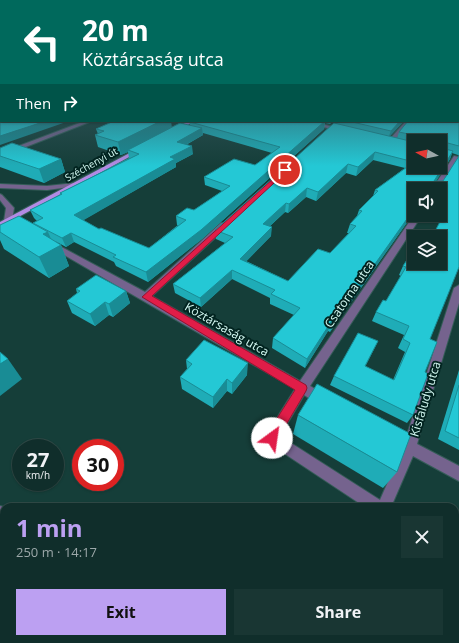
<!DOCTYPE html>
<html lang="en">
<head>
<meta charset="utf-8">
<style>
  body { margin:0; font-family:"Open Sans",sans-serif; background:#193633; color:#f1f3f6; height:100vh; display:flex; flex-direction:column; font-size:15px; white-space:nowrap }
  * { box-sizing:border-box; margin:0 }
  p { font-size:13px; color:#9ca8a9 }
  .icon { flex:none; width:22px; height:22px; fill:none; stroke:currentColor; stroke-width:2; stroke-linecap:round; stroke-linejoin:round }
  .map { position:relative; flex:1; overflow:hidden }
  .side { position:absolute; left:0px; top:503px; width:459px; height:140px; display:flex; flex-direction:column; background:#102e2b; border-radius:12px 12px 0 0; box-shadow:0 1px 3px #0004,0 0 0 1px #304a47 }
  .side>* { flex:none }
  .guide { position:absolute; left:0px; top:0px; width:459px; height:122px; box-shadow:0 1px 3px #0004,0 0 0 1px #304a47; background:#00695c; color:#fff; overflow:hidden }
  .needle { width:26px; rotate:278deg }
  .buttons { position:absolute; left:407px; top:134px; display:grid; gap:8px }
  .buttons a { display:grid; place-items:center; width:40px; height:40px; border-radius:0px; background:#102e2b; box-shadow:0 1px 3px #0004,0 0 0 1px #304a47; font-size:20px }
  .speed { position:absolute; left:12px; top:439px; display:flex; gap:8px; font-size:20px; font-weight:700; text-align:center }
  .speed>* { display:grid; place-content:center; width:52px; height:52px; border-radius:50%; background:#102e2b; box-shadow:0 1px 3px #0004,0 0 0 1px #304a47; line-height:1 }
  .speed small { font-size:10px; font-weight:400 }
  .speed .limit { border:6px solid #d22; background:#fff; color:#111 }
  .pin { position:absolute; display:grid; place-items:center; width:34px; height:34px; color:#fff; margin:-17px; border:2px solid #fff; border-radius:50%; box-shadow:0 1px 4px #0007 }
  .me { position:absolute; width:44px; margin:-22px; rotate:31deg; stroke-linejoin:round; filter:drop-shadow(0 0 3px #0008) }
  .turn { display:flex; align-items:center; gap:14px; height:84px; padding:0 16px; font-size:18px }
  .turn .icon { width:52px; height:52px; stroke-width:2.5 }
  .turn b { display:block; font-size:28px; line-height:34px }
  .then { display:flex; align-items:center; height:38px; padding:0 16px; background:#0003; gap:8px; font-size:15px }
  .round { display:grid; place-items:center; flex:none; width:42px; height:42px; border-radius:0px; background:#193633 }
  .head { display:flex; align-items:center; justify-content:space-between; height:68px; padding:0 16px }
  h1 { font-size:24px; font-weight:700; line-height:30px; color:#bca0f2 }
  .cta { display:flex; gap:8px; margin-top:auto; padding:8px 16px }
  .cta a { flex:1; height:46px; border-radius:0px; background:#bca0f2; color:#111; font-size:16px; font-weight:700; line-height:46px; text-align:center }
  .cta a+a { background:#193633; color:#f1f3f6 }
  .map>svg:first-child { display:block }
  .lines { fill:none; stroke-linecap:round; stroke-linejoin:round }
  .street-casing { stroke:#345c57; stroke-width:2 }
  .primary-casing { stroke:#345c57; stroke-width:2 }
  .street { fill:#75638e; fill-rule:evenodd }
  .primary { fill:#b28be4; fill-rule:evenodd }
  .wall { fill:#1facb7; fill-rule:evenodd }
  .shaded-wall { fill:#198c95 }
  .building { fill:#24c8d5; stroke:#198c95 }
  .route { fill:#e11d48; stroke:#92132f }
  .labels { text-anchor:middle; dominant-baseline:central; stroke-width:4; stroke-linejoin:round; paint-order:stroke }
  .far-street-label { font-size:10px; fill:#d5faf3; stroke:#022420 }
  .street-label { font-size:12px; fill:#d5faf3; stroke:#022420 }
</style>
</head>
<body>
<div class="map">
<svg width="459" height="643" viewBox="0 0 459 643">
  <rect width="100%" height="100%" fill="#153e39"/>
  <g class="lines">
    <g class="street-casing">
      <g id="street">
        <path d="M85,121H92L0,157V153Z"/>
        <path d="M300,121H309L346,130L343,132Z"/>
        <path d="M406,121H411L393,142H389V140Z"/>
        <path d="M454,156L459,157L438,189H432Z"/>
        <path d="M75,183L78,185L77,186L47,190L0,188V184L47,186Z"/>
        <path d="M0,194L2,195L14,208L12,220L19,223V227H13L4,221L6,208L0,200Z"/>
        <path d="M414,215H422L310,386L326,395L328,399L326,403C318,406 311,399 304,395L280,436L380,500L402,450L389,442L388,438L389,434L394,432L406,438L454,288L459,285V303L417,444L459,466V481L413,456L391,507H365L267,442L266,438L267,434L295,389L47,245L48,243H54L145,292L221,223H227V227L152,296L300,381Z"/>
        <path d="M0,506L4,507V524L0,523Z"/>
        <path d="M100,639H120L122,643H102Z"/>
      </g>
    </g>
    <g class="primary-casing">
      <g id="primary">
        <path d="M188,121H194L178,131L173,130Z"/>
        <path d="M139,148L144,149L0,227V222Z"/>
      </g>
    </g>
    <use href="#street" class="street"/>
    <use href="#primary" class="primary"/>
  </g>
  <g class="wall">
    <path d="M459,76V156L458,155L452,153L450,159L436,181H443L459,156L425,372L413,415L407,423L330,385L334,376L378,341L365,367L393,380L405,352L398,348L404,335L372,321L376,312L386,301L401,276L399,275L403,266L440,263L439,223L434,221L436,216V215H440V189H414V214H413L330,332L328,331L305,368L272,348L273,338L294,315L270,304V298L232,279L201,307L175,293L173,284L225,243L216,239L215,230L337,124L338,121H404L390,136L397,138L399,132ZM414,141H440L414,167ZM373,160L405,168L375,190L373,196L359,210L357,216L350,224L347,233H349L330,253L288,281L246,261L271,236L269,227L285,212L288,213L306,197L316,201L346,173L356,176Z"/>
    <path d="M193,121H333L330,124L325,123L324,129L202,239L148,282L116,266L114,262L74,242L66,247L55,241L61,245L69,266L49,278L4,249L0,240V225L33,224V223L37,221L34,218L30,210L60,195V193L129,158L128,152L121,155L98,147L95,135L98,134L96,129L172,127L190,125V122ZM203,133L272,153L255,165L204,177L205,185L222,191L194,210L176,216L177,225H178L149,248L99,229L83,220L176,167V163L193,154L186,145L203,135Z"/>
    <path d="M0,148L61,159L65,172L44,183L0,167Z"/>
    <path d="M76,289L126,291L130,303L113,317L109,315L95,326L72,313L67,301L77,293Z"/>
    <path d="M186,360L247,375L232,394L227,391L213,408L182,389L180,377L187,369Z"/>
    <path d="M459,370V450L438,439Z"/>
    <path d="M298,415L397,472L383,488L293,434Z"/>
  </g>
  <g class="shaded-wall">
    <rect x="0" y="78" width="1" height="7"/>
    <path d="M46,121H69L0,145V136Z"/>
    <path d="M161,121H171L172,128L128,150V152L121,155L118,142Z"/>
    <path d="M325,121L324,129L202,239L148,282L146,272Z"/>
    <path d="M400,121H404L388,138L391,131Z"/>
    <path d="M202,128L203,135L178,149L177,142Z"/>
    <path d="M192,146L193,154L176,163V167L77,224L74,215L170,157Z"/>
    <path d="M453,151L450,159L431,189L434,181Z"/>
    <path d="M375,152L373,160L356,176L358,167Z"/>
    <path d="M61,159L65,172L44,183L39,169Z"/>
    <path d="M348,164L346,173L316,201L318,192Z"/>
    <path d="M307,188L306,197L288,213L289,204Z"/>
    <path d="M286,203L285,212L262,233L263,224Z"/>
    <path d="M414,209V211L413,214L330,332L333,323Z"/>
    <path d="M272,227L271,236L240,268V259Z"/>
    <path d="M48,232L55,248L61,245L69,266L49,278L39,257L43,234Z"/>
    <path d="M71,233L74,242L66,247L62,238Z"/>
    <path d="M232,270V279L201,307L200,298Z"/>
    <path d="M126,291L130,303L113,317L109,304Z"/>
    <path d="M105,302L109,315L95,326L90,314Z"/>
    <path d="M331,322L328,331L305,368L307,359Z"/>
    <path d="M8,359L22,379L0,396V364Z"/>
    <path d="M248,363L247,375L232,394V383Z"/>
    <path d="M227,379V391L213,408V397Z"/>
  </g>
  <g class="building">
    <path d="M458,76H459V146L444,142L442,143V148L453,151L434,181H443L459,156V267L430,339L437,342L425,372L428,374L413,415L334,376L358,333L378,341L365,366L394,380L410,343L403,339L409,326L376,312L383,300L386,301L406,267L403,266L414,249V263H440V237H432L444,214L440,213V209L441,207H440V189H414V209L333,323L331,322L307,359L273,338L300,308L271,294L275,290L232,270L200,298L173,284L233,237L215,230L334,123L414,142V162L375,152L358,167L348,164L318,192L307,188L289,204L286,203L263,224L272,227L240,259L288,281L318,249L330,253L356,226L350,224L362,211L359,210L378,191L375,190L414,162V167H440V141H418V136L399,132L408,121H458Z"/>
    <path d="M0,102H1V121H46L0,136Z"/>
    <path d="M114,121H161L118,142L95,135L104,131L96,129Z"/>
    <path d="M193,121H325L201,230L146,272L113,257L116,255L71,233L62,238L33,223L43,218L30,210L62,194L60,193L139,154L128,150L180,123L202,128L177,142L192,146L170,157L175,159L74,215L99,229L101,228L149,248L186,220L176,216L187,208L194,210L230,186L204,177L234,159L255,165L280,147L190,122Z"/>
    <path d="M348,121H400L391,131Z"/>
    <path d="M12,143L61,159L39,169L0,156V148Z"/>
    <path d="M19,216L48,232L43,234L61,245L39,257L0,232V225Z"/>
    <path d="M96,275L126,291L109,304L105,302L90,314L67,301L80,291L76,289Z"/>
    <path d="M204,340L248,363L232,383L227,379L213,397L180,377L192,364L186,360Z"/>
    <path d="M0,352L8,359L0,364Z"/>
    <path d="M317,384L411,434L397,472L298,415Z"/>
    <path d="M459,385V438L445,431Z"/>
  </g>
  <linearGradient id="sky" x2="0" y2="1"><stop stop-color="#0c221f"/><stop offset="0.46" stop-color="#35585f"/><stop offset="1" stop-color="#35585f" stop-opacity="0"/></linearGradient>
  <rect width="459" height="166" fill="url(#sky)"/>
  <path class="route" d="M285,168L287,171L152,296L306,385L307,388L306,391L276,442L272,444L267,442L266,438L267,434L295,390L142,297Z"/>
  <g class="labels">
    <g class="far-street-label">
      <text transform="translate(91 164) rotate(-29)">Széchenyi út</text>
    </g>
    <g class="street-label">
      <text transform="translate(349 294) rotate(-56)">Csatorna utca</text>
      <text transform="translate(227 329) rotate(30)">Köztársaság utca</text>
      <text transform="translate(425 399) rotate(-73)">Kisfaludy utca</text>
    </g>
  </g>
</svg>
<div class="buttons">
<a><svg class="needle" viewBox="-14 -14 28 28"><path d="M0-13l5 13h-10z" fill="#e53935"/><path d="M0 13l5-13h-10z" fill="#9ca8a9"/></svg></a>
<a><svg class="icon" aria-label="sound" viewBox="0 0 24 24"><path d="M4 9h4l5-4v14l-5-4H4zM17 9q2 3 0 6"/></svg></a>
<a><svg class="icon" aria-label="layers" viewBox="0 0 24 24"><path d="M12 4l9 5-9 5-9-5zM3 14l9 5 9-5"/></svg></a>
</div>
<div class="speed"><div>27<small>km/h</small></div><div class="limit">30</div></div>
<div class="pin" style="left:285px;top:170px;background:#d93025"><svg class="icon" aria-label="arrive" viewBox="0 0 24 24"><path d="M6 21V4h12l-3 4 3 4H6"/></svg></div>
<svg class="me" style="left:272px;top:438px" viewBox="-20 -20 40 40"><circle r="19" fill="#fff"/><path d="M0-13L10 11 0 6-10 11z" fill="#e11d48"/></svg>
<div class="guide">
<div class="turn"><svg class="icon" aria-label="left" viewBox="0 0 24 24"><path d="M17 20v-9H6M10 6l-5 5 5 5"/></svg><div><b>20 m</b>Köztársaság utca</div></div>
<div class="then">Then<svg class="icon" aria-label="right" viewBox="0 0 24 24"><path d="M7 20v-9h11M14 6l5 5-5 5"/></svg></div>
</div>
<section class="side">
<div class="head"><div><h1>1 min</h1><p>250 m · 14:17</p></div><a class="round"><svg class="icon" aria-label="close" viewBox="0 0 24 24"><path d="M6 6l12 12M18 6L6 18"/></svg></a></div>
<div class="cta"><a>Exit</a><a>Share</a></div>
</section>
</div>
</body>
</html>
